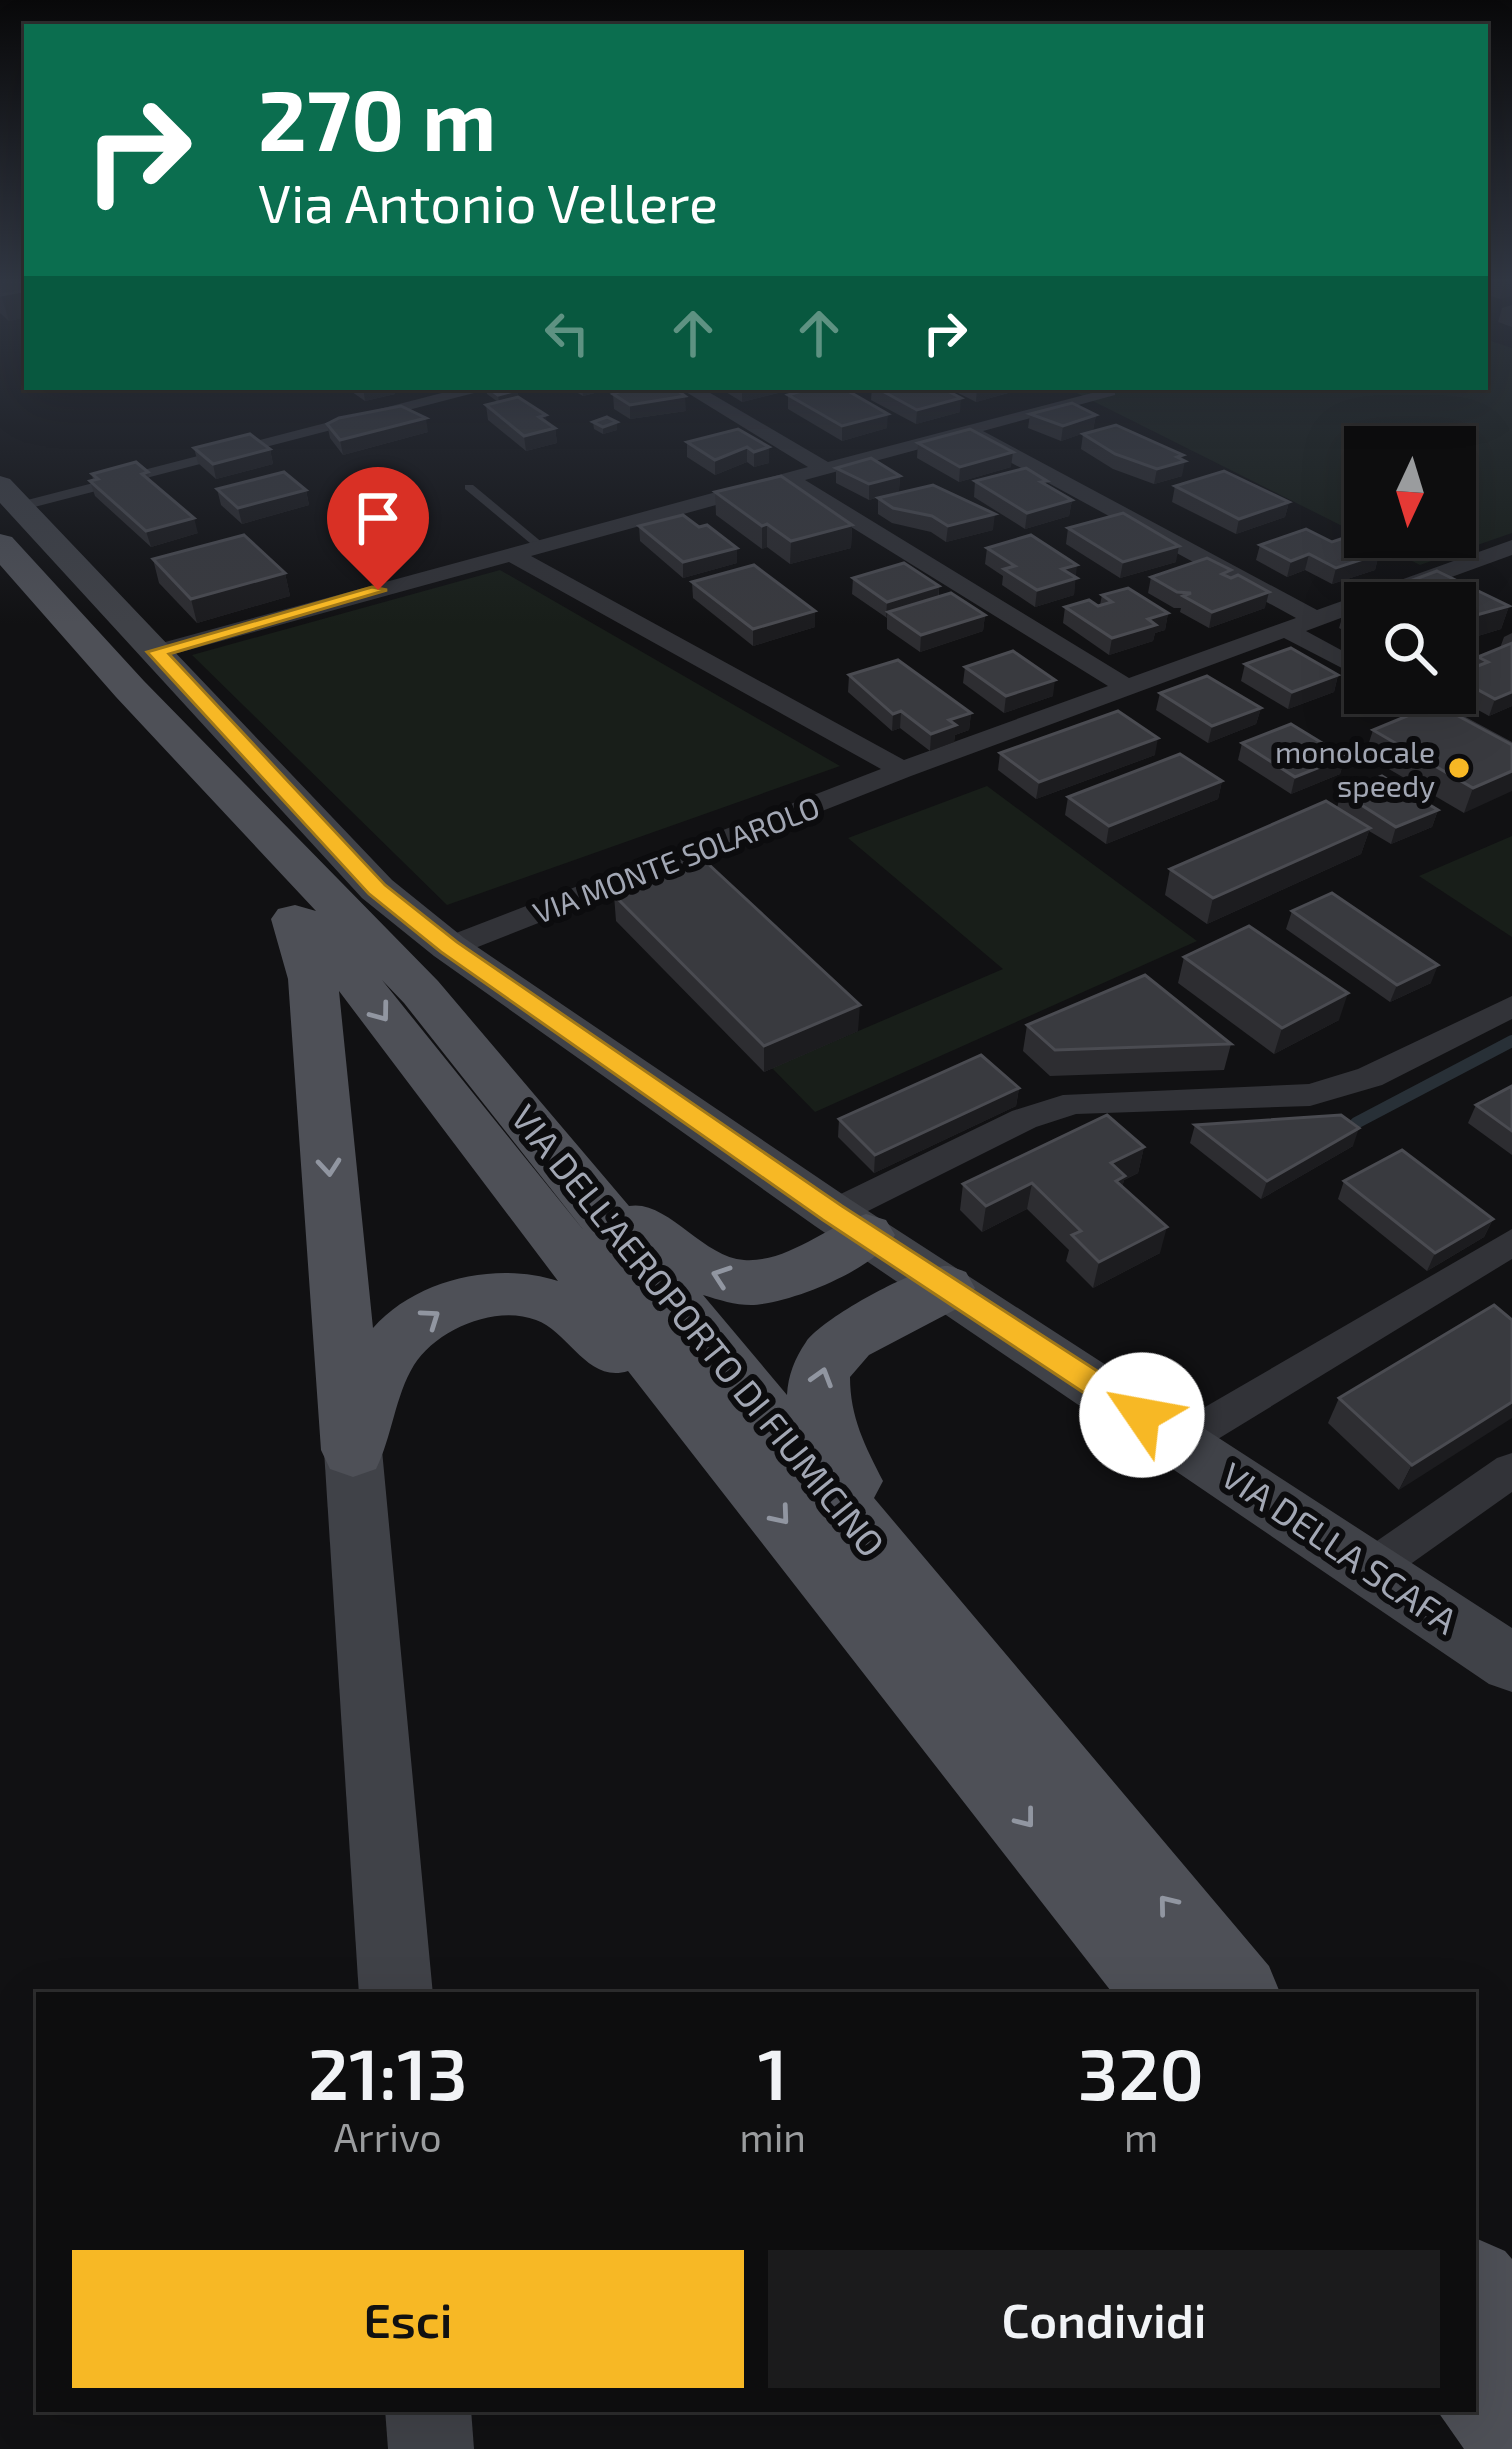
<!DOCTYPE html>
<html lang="it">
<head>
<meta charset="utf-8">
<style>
  body { margin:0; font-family:"Exo 2",sans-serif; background:#1b1b1c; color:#f1f3f6; height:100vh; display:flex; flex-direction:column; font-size:45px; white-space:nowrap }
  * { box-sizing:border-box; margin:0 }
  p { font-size:39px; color:#9a9c9e }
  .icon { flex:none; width:66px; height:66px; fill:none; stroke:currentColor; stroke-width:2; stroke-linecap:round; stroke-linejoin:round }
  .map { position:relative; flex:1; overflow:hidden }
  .side { position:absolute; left:36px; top:1992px; width:1440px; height:420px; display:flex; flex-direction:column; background:#0d0d0e; border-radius:0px; box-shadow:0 12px 48px #0002,0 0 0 3px #2d2d2e }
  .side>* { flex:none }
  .top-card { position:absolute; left:24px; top:24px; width:1464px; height:366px; border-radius:0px; box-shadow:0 12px 48px #0002,0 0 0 3px #2d2d2e; background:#0b6e4f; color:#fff; overflow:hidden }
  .needle { width:78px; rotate:184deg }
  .buttons { position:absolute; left:1344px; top:426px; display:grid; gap:24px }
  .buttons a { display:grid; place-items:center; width:132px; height:132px; border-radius:0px; background:#0d0d0e; box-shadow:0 12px 48px #0002,0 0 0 3px #2d2d2e; font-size:60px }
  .pin { position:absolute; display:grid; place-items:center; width:102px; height:102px; color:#fff; margin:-123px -51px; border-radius:50% 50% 50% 0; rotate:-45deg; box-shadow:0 0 12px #0007 }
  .pin .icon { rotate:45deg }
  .me { position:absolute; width:132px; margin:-66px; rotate:303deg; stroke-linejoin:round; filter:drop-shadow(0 0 9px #0008) }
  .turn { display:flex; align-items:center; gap:42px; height:252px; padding:0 36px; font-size:54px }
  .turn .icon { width:156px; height:156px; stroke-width:2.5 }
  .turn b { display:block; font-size:84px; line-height:102px }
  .lanes { display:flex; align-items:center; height:114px; padding:0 36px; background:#0003; justify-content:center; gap:60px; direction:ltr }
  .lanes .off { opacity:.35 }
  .eta { display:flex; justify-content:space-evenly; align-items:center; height:204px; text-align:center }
  .eta b { font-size:72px; font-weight:600; line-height:84px }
  .primary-button { display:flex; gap:24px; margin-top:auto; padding:24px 36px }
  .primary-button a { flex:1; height:138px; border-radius:0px; background:#f7b825; color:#111; font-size:48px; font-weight:600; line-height:138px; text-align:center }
  .primary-button a+a { background:#1b1b1c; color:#f1f3f6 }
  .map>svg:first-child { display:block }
  .green { fill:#181e19; fill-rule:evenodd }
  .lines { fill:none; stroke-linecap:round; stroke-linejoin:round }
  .stream { stroke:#283037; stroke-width:12 }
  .lane { fill:#323338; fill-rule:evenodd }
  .street { fill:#323338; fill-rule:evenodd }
  .secondary { fill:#404248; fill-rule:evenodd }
  .primary { fill:#4e5057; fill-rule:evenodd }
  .wall { fill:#2d2d31 }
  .shaded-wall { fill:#1c1c1f }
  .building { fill:#393a3f; stroke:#4a4b51; stroke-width:3 }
  .oneway { stroke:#9196a1 }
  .route { fill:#f7b825; stroke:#a17818; stroke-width:3 }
  .poi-dot { fill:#f7b825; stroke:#0c0c0e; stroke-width:4.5 }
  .labels { text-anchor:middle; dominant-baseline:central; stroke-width:12; stroke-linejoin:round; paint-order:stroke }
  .far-poi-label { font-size:30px; fill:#a2a7b4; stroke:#0c0c0e; text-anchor:end }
  .far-street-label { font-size:30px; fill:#a2a7b4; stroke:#0c0c0e }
  .street-label { font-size:36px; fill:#a2a7b4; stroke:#0c0c0e }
</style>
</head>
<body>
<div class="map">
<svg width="1512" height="2449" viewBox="0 0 1512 2449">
  <rect width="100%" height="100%" fill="#111113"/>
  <g class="green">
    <path d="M1485,339L1512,348V533L1420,565L1065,387H1485ZM1365,447H1455V537H1365Z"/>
    <path d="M500,570L840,766L447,905L192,655Z"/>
    <path d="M987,786L1197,941L815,1112L772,1068L1003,969L848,838Z"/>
    <path d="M1512,836V937L1419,876Z"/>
  </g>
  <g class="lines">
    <path class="stream" d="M1356,1123L1512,1041"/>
    <path class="lane" d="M465,485H473L544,544V548H536L465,489Z"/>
    <g class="street">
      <path d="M465,387H497L19,511L8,505Z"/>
      <path d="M678,387H700L828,462L1115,387V395L983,431L1317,610L1512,540V555L1380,603H1365V609L1306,631L1365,663V680L1284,638L911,776L460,954H438L434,947L438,940L881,769L509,562L156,659L144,652L147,647L808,467ZM964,437L1296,618L1129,678L805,480ZM785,486L1108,686L904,760L531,556Z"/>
      <path d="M1389,693H1421L1512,742V761Z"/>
      <path d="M1512,996V1019L1382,1085L1310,1106L1076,1114L1036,1127L846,1222L833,1226L820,1222L815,1213L820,1204L1012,1111L1063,1095L1309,1084L1358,1069Z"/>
      <path d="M1512,1229V1259L1195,1453L1181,1458L1167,1453L1161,1441L1167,1429Z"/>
      <path d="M1512,1453V1492L1388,1580L1373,1586L1358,1580L1351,1567L1358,1554L1497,1458Z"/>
    </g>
    <g class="secondary">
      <path d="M0,476L10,479L392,880L464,938L851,1200L1512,1628V1692L1489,1684L815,1226L434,956L362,898L0,503Z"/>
      <path d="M353,1426L373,1433L382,1450L433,1995H359L324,1450L333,1433Z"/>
      <path d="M385,2409H471L474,2449H388Z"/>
    </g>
    <g class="primary">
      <path d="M0,534L12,537L144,681L438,981L629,1206C667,1199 702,1257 744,1260C788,1263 826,1226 866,1214L886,1220L895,1235C876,1269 790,1304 751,1305C735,1305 719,1300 703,1295L787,1395C788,1375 795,1358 806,1342C822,1318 920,1264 948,1266C954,1267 960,1270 966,1272L975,1288L966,1304L869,1355L850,1377C850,1417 865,1446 883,1481L874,1498L1269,1966L1281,1995H1114L628,1371C588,1384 569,1332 536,1320C495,1304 436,1330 414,1365C395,1396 392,1437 376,1469L353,1477L330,1469L321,1450L288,979L271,919L278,909L295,905L316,911L116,697L0,565ZM382,980L404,1003L585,1232ZM339,991L558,1281C497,1261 416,1279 373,1328Z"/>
      <path d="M1473,2237L1505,2251L1512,2259V2449H1464L1436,2409H1473Z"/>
    </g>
  </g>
  <g class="wall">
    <path d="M0,282H27V317L9,321L0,313Z"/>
    <path d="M1485,282H1512L1500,299L1485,294Z"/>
    <path d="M1512,305V327L1498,322L1502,308Z"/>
    <path d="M345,387H395V394L365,401Z"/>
    <path d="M486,387L518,397L546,415V422L555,428L557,443L526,451L488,420L486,405L498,402L487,394Z"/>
    <path d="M568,387H618L583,396Z"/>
    <path d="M718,387H794V389L742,402Z"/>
    <path d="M872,387H940L960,412L916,424L871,400Z"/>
    <path d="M946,387H1022V389L976,402Z"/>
    <path d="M613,394L686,411L630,419L614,409Z"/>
    <path d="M788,395L887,428L842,441L788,409Z"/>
    <path d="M1030,414L1096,415L1093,430L1061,441L1028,428Z"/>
    <path d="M593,422L617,430L603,434L594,429Z"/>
    <path d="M327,424L428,432L343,455L330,438Z"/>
    <path d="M738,429L769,463L754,467L747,462L715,475L687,457V442Z"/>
    <path d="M1083,434L1182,460V476L1154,484L1113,469L1081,449Z"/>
    <path d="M918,443L1011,467L959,482L917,458Z"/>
    <path d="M194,448L270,449L273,464L216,479L198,463Z"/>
    <path d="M836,468L900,476L899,491L869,500L836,483Z"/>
    <path d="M148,472L150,481L198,533L151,547L95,496L90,481L93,480L92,474Z"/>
    <path d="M975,481L1047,486L1072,500L1069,516L1025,529L974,497Z"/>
    <path d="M1175,486L1289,502L1285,517L1236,534L1172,502Z"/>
    <path d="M217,489L306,490L309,505L242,524L221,505Z"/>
    <path d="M715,492L852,525L851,548L790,564L767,547L762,549L716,515Z"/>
    <path d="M878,498L993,530L946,542L931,532L892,523L878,514Z"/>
    <path d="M639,526L699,527L737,563L683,578L640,541Z"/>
    <path d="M1068,528L1176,562L1120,578L1066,544Z"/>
    <path d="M1332,542L1379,554L1375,570L1332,584L1305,570L1287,577L1256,560L1260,545Z"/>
    <path d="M987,548L1075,578L1074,595L1035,607L1002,585L1003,576L985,564Z"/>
    <path d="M153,559L285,573L290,596L197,623L159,583Z"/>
    <path d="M1437,571L1509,606L1501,629L1455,643V603H1365V642L1339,628L1346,605Z"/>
    <path d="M1151,577L1229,578L1265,608L1209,628L1180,612L1181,608H1174L1148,593Z"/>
    <path d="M853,578L939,586V597L985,615L983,631L920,652L887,629V618L852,594Z"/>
    <path d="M692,582L815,611V627L753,646L693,598Z"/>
    <path d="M1102,595L1168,613L1165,630L1155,633L1153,641L1109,655L1063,623L1065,607L1100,605Z"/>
    <path d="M1512,633V706L1489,716L1447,693H1455V675L1475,667L1478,657L1500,648L1504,637Z"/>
    <path d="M1245,664L1338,675L1334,692L1288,709L1241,681Z"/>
    <path d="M965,667L1053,696L1004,713L963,683Z"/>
    <path d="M849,675L971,713L969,730L955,735L954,742L930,751L900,728L892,731L848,692Z"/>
    <path d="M1160,693L1261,708L1256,724L1208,743L1156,710Z"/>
    <path d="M1373,730L1512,745L1464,813L1365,755Z"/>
    <path d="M1242,743L1345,757L1340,774L1291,794L1238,760Z"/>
    <path d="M1000,753L1155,755L1036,799L998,770Z"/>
    <path d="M1222,781L1218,799L1106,844L1065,815L1068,797Z"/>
    <path d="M1341,792L1438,810L1432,827L1391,844L1369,831L1361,854L1207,924L1165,895L1170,869L1337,808Z"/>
    <path d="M614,895L858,1031L764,1072L616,921Z"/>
    <path d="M1292,911L1431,983L1390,1002L1286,929Z"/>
    <path d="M1184,957L1339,1020L1274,1054L1178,983Z"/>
    <path d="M1027,1025L1231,1044L1224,1070L1050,1076L1023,1051Z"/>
    <path d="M1512,1086V1155L1468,1123L1476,1105Z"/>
    <path d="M1019,1088L1016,1106L874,1173L838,1137L839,1119Z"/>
    <path d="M1195,1125L1353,1146L1261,1199L1190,1143Z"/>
    <path d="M1144,1147L1138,1173L1124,1180L1122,1187L1160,1253L1093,1288L1066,1261L1069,1250L1027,1209L982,1232L960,1210L963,1184Z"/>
    <path d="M1344,1181L1493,1219L1484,1237L1427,1271L1338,1199Z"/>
    <path d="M1494,1305L1399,1490L1328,1423L1339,1398Z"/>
  </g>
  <g class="shaded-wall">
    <path d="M1512,283V296L1500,299L1504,285Z"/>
    <path d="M27,290V317L9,321L1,295Z"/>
    <path d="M363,387H395V394L365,401Z"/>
    <path d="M582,387H618L583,396Z"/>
    <path d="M742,387H794V389L742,402Z"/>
    <path d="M977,387H1022V389L976,402Z"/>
    <path d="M518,390V398L499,402L498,395Z"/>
    <path d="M685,396L686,411L630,419V405Z"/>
    <path d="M961,398L960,412L916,424L917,410Z"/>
    <path d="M888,414L887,428L842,441V426Z"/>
    <path d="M546,415L547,430L555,428L557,443L526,451L524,436L539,417Z"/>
    <path d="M1096,415L1093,430L1061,441L1063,426Z"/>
    <path d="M426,418L428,432L343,455L340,440Z"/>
    <path d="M617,422V430L603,434V427Z"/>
    <path d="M747,447V462L715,475V460Z"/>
    <path d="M769,447V463L754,467V452Z"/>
    <path d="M270,449L273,464L216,479L213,464Z"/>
    <path d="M1013,452L1011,467L959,482L960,467Z"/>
    <path d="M1183,455L1182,462L1185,461L1182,476L1154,484L1157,469Z"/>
    <path d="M900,476L899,491L869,500V484Z"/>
    <path d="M306,490L309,505L242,524L238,508Z"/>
    <path d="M1072,500L1069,516L1025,529L1027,513Z"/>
    <path d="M1289,502L1285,517L1236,534L1239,519Z"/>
    <path d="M995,514L993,530L946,542L948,526Z"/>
    <path d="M194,518L198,533L151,547L146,531Z"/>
    <path d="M767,524V547L762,549V526Z"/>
    <path d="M852,525L851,548L790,564L791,541Z"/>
    <path d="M1179,546L1176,562L1120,578L1123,562Z"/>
    <path d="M737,548V563L683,578V562Z"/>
    <path d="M1309,554L1305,570L1287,577L1291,561Z"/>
    <path d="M1379,554L1375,570L1332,584L1336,568Z"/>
    <path d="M1077,565L1074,595L1035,607L1037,590L1062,569Z"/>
    <path d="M285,573L290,596L197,623L191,599Z"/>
    <path d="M939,586L938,603L888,612L886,619L887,602Z"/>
    <path d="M1269,592L1265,608L1209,628L1212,612Z"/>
    <path d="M1509,606L1501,629L1455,643V621Z"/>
    <path d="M815,611V627L753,646V629Z"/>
    <path d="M1168,613L1165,630L1155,633L1153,641L1109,655L1112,638L1148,619Z"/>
    <path d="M985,615L983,631L920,652L921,635Z"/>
    <path d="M1338,675L1334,692L1288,709L1292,692Z"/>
    <path d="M1055,680L1053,696L1004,713L1006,696Z"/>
    <path d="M1512,692V706L1489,716L1495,699Z"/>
    <path d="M1261,708L1256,724L1208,743L1212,726Z"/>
    <path d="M901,711L900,728L892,731L893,714Z"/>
    <path d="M971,713L969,730L955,735L954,742L930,751L931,734L949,720Z"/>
    <path d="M1158,738L1155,755L1036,799L1039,782Z"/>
    <path d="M1345,757L1340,774L1291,794L1295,777Z"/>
    <path d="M1512,771V791L1464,813L1473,788Z"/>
    <path d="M1222,781L1218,799L1106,844L1109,826Z"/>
    <path d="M1438,810L1432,827L1391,844L1396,827Z"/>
    <path d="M1370,828L1361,854L1207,924L1213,898Z"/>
    <path d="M1438,965L1431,983L1390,1002L1397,985Z"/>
    <path d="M1348,993L1339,1020L1274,1054L1282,1028Z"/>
    <path d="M860,1005L858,1031L764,1072V1046Z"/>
    <path d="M1019,1088L1016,1106L874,1173L875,1155Z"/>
    <path d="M1359,1128L1353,1146L1261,1199L1267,1181Z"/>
    <path d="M1144,1147L1138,1173L1124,1180L1119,1202L1111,1163Z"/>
    <path d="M1032,1183L1027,1209L982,1232L986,1206Z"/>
    <path d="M1493,1219L1484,1237L1427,1271L1435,1253Z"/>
    <path d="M1167,1227L1160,1253L1093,1288L1099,1262Z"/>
    <path d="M1512,1402V1418L1399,1490L1412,1465Z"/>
  </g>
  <g class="building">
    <path d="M0,282H27V290L1,295Z"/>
    <path d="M487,387H513L518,390L498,395Z"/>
    <path d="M632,387H673L685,396L630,405L613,394Z"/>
    <path d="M814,387H841L888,414L842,426L788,395Z"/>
    <path d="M875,387H940L961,398L917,410Z"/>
    <path d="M518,397L546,415L539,417L555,428L524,436L486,405Z"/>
    <path d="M1072,403L1096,415L1063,426L1030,414Z"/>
    <path d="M401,406L426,418L340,440L327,424L339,418Z"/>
    <path d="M607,417L617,422L603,427L593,422Z"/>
    <path d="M1116,425L1183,455L1177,457L1185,461L1157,469L1115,454L1083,434Z"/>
    <path d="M738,429L769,447L754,452L747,447L715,460L687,442Z"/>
    <path d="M970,429L1013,452L960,467L918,443Z"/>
    <path d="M250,434L270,449L213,464L194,448Z"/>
    <path d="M871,458L900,476L869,484L836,468Z"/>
    <path d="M136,462L148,472L142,474L194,518L146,531L90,481L98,479L92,474Z"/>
    <path d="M1026,468L1047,481L1041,482L1072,500L1027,513L975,481Z"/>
    <path d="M1224,471L1289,502L1239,519L1175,486Z"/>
    <path d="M284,472L306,490L238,508L217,489Z"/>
    <path d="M781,476L852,525L791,541L767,524L762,526L715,492Z"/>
    <path d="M933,485L995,514L948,526L932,516L893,508L878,498Z"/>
    <path d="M1123,513L1179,546L1123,562L1068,528Z"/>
    <path d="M683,515L699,527L707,525L737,548L683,562L639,526Z"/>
    <path d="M1306,529L1332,542L1347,537L1379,554L1336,568L1309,554L1291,561L1260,545Z"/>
    <path d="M244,535L285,573L191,599L153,559Z"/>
    <path d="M1031,535L1077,565L1062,569L1077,578L1037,590L1004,569L1015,566L987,548Z"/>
    <path d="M1207,558L1231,570L1222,574L1231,578L1238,575L1269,592L1212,612L1183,596L1191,593L1177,592L1151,577Z"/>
    <path d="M904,563L939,586L887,602L853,578Z"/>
    <path d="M754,565L815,611L753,629L692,582Z"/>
    <path d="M1437,571L1509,606L1455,621V603H1365V615L1346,605Z"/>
    <path d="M1128,588L1168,613L1148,619L1156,625L1112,638L1065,607L1089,600L1098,606L1112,602L1102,595Z"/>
    <path d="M951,593L985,615L921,635L888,612Z"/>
    <path d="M1512,643V692L1495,699L1455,677V675L1488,662L1478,657Z"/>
    <path d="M1291,648L1338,675L1292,692L1245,664Z"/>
    <path d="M1013,651L1055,680L1006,696L965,667Z"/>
    <path d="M898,660L971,713L949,720L956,725L931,734L901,711L893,714L849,675Z"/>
    <path d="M1207,676L1261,708L1212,726L1160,693Z"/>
    <path d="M1436,704L1512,745V771L1473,788L1373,730Z"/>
    <path d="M1118,711L1158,738L1039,782L1000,753Z"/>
    <path d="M1291,724L1345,757L1295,777L1242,743Z"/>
    <path d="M1180,754L1222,781L1109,826L1068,797Z"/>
    <path d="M1382,776L1438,810L1396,827L1341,792Z"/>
    <path d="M1326,801L1370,828L1213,898L1170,869Z"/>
    <path d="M705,861L860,1005L764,1046L614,895Z"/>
    <path d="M1332,893L1438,965L1397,985L1292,911Z"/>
    <path d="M1249,926L1348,993L1282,1028L1184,957Z"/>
    <path d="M1145,975L1231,1044L1055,1050L1027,1025Z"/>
    <path d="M981,1055L1019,1088L875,1155L839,1119Z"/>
    <path d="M1512,1086V1131L1476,1105Z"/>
    <path d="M1107,1115L1144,1147L1111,1163L1125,1176L1116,1181L1167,1227L1099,1262L1072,1235L1081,1231L1032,1183L986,1206L963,1184Z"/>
    <path d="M1341,1115L1359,1128L1267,1181L1195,1125Z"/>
    <path d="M1402,1150L1493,1219L1435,1253L1344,1181Z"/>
    <path d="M1494,1305L1512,1320V1402L1412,1465L1339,1398Z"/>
  </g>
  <defs><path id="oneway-chevron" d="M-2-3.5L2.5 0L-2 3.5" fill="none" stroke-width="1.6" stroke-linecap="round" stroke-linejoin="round" transform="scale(3)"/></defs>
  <g class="oneway">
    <use href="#oneway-chevron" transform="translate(381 1013) rotate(53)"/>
    <use href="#oneway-chevron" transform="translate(329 1167) rotate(85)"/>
    <use href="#oneway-chevron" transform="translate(721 1276) rotate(-161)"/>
    <use href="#oneway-chevron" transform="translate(431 1318) rotate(-35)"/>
    <use href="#oneway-chevron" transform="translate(822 1377) rotate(-73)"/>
    <use href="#oneway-chevron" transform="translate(781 1516) rotate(50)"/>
    <use href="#oneway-chevron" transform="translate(1026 1819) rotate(52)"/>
    <use href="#oneway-chevron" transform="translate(1167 1904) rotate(-129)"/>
  </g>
  <linearGradient id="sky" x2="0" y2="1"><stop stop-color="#09090a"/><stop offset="0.45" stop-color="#323844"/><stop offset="1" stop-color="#323844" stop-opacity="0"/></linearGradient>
  <rect width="1512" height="624" fill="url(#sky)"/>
  <path class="route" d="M372,587L387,590L169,654L385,885L457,942L842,1206L1153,1407L1157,1415L1153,1424H1131L823,1220L441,952L369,894L147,652Z"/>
  <circle class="poi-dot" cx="1459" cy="768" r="12"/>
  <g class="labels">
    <g class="far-poi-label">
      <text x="1435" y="751">monolocale<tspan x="1435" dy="34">speedy</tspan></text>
    </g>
    <g class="far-street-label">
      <text transform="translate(676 859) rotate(-21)">VIA MONTE SOLAROLO</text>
    </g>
    <g class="street-label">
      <text transform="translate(699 1330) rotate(51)">VIA DELL'AEROPORTO DI FIUMICINO</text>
      <text transform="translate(1340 1547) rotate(34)">VIA DELLA SCAFA</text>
    </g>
  </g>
</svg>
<div class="buttons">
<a><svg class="needle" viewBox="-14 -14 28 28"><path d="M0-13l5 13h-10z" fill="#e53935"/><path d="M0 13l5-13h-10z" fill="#9a9c9e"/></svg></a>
<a><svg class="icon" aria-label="search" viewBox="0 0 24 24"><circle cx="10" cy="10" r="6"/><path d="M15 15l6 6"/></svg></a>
</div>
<div class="pin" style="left:378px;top:590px;background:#d93025"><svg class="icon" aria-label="arrive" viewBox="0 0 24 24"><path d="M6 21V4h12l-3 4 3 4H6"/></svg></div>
<svg class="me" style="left:1142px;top:1415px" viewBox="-20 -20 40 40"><circle r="19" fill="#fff"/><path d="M0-13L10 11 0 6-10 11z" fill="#f7b825"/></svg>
<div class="top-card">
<div class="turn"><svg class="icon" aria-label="right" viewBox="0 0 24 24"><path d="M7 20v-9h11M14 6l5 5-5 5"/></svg><div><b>270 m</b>Via Antonio Vellere</div></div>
<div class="lanes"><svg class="icon off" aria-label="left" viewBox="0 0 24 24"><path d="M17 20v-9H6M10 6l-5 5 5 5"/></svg><svg class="icon off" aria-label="ahead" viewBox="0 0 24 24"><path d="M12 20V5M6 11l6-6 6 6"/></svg><svg class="icon off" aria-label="ahead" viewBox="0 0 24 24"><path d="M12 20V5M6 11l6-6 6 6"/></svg><svg class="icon" aria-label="right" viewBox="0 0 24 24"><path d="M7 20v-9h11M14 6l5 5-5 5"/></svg></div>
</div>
<section class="side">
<div class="eta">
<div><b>21:13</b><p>Arrivo</p></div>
<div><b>1</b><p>min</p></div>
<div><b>320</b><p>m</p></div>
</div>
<div class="primary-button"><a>Esci</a><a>Condividi</a></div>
</section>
</div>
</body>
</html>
